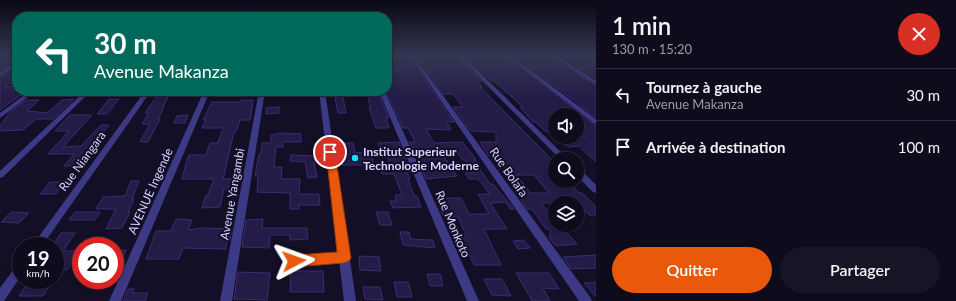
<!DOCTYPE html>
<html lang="fr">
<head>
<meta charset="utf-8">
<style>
  body { margin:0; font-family:Lato,sans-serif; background:#171425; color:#f1f3f6; height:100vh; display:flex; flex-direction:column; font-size:15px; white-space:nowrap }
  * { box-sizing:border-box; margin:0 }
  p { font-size:13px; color:#9b9ba3 }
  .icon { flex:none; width:22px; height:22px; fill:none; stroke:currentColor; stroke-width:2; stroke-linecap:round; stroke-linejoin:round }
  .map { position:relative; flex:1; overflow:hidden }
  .drawer { display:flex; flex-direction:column; background:#0e0b1c; width:360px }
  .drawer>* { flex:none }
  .guide { position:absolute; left:12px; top:12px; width:380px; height:84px; border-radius:16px; box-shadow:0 2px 6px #0003,0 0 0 1px #2e2b3b; background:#00695c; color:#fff; overflow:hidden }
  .controls { position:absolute; left:548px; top:108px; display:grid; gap:8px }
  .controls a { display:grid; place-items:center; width:36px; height:36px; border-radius:50%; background:#0e0b1c; box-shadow:0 2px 6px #0003,0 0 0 1px #2e2b3b; font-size:20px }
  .speed { position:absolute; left:12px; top:237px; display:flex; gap:8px; font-size:20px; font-weight:700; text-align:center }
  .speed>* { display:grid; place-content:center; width:52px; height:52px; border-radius:50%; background:#0e0b1c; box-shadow:0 2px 6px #0003,0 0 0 1px #2e2b3b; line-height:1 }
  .speed small { font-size:10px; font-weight:400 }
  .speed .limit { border:6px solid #d22; background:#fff; color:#111 }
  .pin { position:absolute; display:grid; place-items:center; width:34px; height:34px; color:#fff; margin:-17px; border:2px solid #fff; border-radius:50%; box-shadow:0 1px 4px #0007 }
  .me { position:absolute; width:44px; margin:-22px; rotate:86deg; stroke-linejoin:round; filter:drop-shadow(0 0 3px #0008) }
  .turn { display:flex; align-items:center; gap:14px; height:84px; padding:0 16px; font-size:18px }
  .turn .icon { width:52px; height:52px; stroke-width:2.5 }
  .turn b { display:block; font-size:28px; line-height:34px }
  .round { display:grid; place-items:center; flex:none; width:42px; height:42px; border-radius:21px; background:#171425 }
  .summary { display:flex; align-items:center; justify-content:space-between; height:68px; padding:0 16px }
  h1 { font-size:24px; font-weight:600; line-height:30px }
  .button { display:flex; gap:8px; margin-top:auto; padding:8px 16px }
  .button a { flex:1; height:46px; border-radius:24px; background:#ea580c; color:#fff; font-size:16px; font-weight:600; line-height:46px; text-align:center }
  .button a+a { background:#171425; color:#f1f3f6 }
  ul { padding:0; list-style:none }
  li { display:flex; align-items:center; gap:12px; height:52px; padding:0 16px; border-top:1px solid #2e2b3b }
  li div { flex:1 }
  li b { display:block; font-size:15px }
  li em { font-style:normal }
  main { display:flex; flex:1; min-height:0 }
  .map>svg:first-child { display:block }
  .building { fill:#241b47; stroke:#3b2d73; fill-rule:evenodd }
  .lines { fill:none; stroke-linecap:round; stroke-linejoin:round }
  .lane { stroke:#3d3a85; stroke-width:5 }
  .street { fill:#3d3a85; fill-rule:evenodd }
  .route { fill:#ea580c; stroke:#983908 }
  .poi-dot { fill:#00e5ff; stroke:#130f26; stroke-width:1.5 }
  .labels { text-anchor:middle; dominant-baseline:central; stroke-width:4; stroke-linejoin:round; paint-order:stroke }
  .poi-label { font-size:12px; font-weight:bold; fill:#d9d4ff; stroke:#130f26; text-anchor:start }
  .street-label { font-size:12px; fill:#d9d4ff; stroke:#130f26 }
</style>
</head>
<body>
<main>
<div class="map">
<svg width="596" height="301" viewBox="0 0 596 301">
  <rect width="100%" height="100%" fill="#130f26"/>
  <g class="building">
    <path d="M12,56H17V62L0,71V63Z"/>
    <path d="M387,56H408L454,122H447L451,130L426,129L434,143L462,142L476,159H474L479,165H477L490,184H493L514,209H510L506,202L490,203L507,229H484L501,265H474L464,243H461L458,235H466L458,217L443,216L440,209L448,210L443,198H461L469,214H489L478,194H490L478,179H469L465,173H474L465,160H463L457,153L441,152L457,176L426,179L423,172L425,171L409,142H415L408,128H403L387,92Z"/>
    <path d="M443,56L452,57L455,61H461L481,81H477L482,87H480L555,163V183H570L579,193H582L596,207V215H589L578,203H541L555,221V225H558L563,232H566L577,244L556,246L550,239V229H546L532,209H527L512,185H516L496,155H488L480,142H496V132L472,131L469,129L453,107H463L453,94H443L420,61H430L427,57ZM517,175H534L549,193H530Z"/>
    <path d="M477,56H506L596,125V162L579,146L568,147L555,137H586L577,129V115H555V137L544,130L536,122H533L520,107H523L493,80H490L470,61H473L471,58H480Z"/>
    <path d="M515,56H551L596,86V117Z"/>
    <path d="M561,56H596V79Z"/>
    <path d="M17,68V79L4,87L17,86V91H26L0,110V77Z"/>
    <path d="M367,91L378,92L389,118H386L389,128H376L369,107H371L368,100H370Z"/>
    <path d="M334,92H342L346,113H338Z"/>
    <path d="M159,93H170L163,107H164L158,119H160L148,142H140L150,124H142L149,113H145Z"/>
    <path d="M74,99L53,119H36L23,130L0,131V126L10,112L26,100H39L27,111L47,113L62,100Z"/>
    <path d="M109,99H119L107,114H97Z"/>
    <path d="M241,100H253L250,120H240L236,132H234L223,179H238L236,189H224L220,207L202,208L206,195H208L214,179H182L185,167L189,155H206L210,143H218L223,128H202L206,120H203L212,102H241Z"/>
    <path d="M279,107V113L266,114V108Z"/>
    <path d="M70,115H92L63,147L81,146L101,125H109L94,143H96L89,153H85L76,166H64L74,154H48L69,131H55Z"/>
    <path d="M188,115L185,123H174L177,116Z"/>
    <path d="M280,133L301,134V142H283V147H276L274,167H282L281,179H300L299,194H319L320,205H299V209H290V193L257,192L258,176H255L259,154H261L262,143H271V135Z"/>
    <path d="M399,142L406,160H401L410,179H408L414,196H417L421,207L393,208L390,201H396L395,195H402L394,174H382L379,166H391L386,153H382L378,143Z"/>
    <path d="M339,143H353L355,153L370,152L374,165H342Z"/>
    <path d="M291,155L316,156V162H314L317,177L308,178L305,162L290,161Z"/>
    <path d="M131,181H139L132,199H134L128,212H130L122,228L106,229L116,209H96L103,197L125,196Z"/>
    <path d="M50,182H64L56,194H40Z"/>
    <path d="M11,212L29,213L19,223L1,222Z"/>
    <path d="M75,212H100L95,220H69Z"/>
    <path d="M376,212H388L392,225H380Z"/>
    <path d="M176,219L192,220L188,230L202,228L232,229L230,240H227L226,249L183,248L179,259H146L156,231H171Z"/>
    <path d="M263,219L262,228H307L308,239L290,240V235H270L269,248L242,247L246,220Z"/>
    <path d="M400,232H409L411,239L433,240L435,248L403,245Z"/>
    <path d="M61,233H75L63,251H78L67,270H55V242Z"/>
    <path d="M524,240L530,248L518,249L513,241Z"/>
    <path d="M115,250H126L123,258L115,259Z"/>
    <path d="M596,255V268L571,269L563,257Z"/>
    <path d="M359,256L379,257L381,271L360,270Z"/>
    <path d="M291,271H323L324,292H290Z"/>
    <path d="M238,272L270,273L267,300L234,299Z"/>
    <path d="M516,273H549L559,289L543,288L550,301H532Z"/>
    <path d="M427,274H440L443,286H430Z"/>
    <path d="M484,279H502L511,296L492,295Z"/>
    <path d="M30,280H53L43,296H19Z"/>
    <path d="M394,282H408L412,297H397Z"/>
    <path d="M596,282V297L584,283Z"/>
    <path d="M363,287H380L383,300L365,299Z"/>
    <path d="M128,289H134L132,293H148L145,301H123Z"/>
  </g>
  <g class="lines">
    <path class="lane" d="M294,261L343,258"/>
    <g class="street">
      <path d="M410,56H414L590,297L592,301H579Z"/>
      <path d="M458,56H463L568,159H560Z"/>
      <path d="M507,56H512L596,119V124L594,123Z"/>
      <path d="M552,56H558L596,81V85Z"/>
      <path d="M15,63H17V66L0,76V73Z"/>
      <path d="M30,91H36L0,118V113Z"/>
      <path d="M85,91H91L3,177L0,178V171Z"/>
      <path d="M145,91H151L42,246H32Z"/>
      <path d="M204,91H210L121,301H109Z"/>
      <path d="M259,91H265L232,301H220Z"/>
      <path d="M319,91H325L356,301H344Z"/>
      <path d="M379,91H385L479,301H467Z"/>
      <path d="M577,168L580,169L596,185V193L593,192L577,176Z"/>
      <path d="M21,263V276L4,301H0V288L17,265Z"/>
    </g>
  </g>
  <linearGradient id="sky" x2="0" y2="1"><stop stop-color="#0a0815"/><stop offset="0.57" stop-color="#333752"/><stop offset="1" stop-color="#333752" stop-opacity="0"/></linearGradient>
  <rect width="596" height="98" fill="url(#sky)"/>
  <path class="route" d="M330,149L335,152L351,258L349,261L344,263L294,267L290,265L288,261L290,257L294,255L337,252L326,152Z"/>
  <circle class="poi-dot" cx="355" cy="158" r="4"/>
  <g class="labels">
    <g class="poi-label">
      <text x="363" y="151">Institut Superieur<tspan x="363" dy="14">Technologie Moderne</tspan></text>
    </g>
    <g class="street-label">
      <text transform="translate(82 161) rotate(-54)">Rue Niangara</text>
      <text transform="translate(509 172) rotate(55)">Rue Bolafa</text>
      <text transform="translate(150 191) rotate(-66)">AVENUE Ingende</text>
      <text transform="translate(232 194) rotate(-80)">Avenue Yangambi</text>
      <text transform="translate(453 224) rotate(67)">Rue Monkoto</text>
    </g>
  </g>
</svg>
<div class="controls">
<a><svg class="icon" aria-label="sound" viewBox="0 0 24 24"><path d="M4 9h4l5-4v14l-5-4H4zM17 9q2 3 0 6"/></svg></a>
<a><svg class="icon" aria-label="search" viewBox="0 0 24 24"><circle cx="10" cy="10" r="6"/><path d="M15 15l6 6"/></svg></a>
<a><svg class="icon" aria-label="layers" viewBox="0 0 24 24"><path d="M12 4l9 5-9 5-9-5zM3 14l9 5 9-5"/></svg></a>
</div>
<div class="speed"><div>19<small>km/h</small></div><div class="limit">20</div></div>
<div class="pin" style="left:330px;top:152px;background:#d93025"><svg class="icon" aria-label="arrive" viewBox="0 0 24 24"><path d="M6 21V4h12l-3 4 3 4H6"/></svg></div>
<svg class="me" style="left:294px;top:261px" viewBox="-20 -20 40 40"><path d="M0-17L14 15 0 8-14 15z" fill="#ea580c" stroke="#fff" stroke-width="4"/></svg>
<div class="guide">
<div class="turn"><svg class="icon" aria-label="left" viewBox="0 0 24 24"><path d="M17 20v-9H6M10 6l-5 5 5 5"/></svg><div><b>30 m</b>Avenue Makanza</div></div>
</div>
</div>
<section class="drawer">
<div class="summary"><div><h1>1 min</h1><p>130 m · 15:20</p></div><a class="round" style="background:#d93025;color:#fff"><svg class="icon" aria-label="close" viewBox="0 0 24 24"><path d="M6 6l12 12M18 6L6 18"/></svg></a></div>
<ul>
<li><svg class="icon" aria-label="left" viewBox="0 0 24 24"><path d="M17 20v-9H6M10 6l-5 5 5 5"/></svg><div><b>Tournez à gauche</b><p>Avenue Makanza</p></div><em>30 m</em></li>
<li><svg class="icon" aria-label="arrive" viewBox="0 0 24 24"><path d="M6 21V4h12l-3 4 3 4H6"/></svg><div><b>Arrivée à destination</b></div><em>100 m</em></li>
</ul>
<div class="button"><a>Quitter</a><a>Partager</a></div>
</section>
</main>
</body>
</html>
